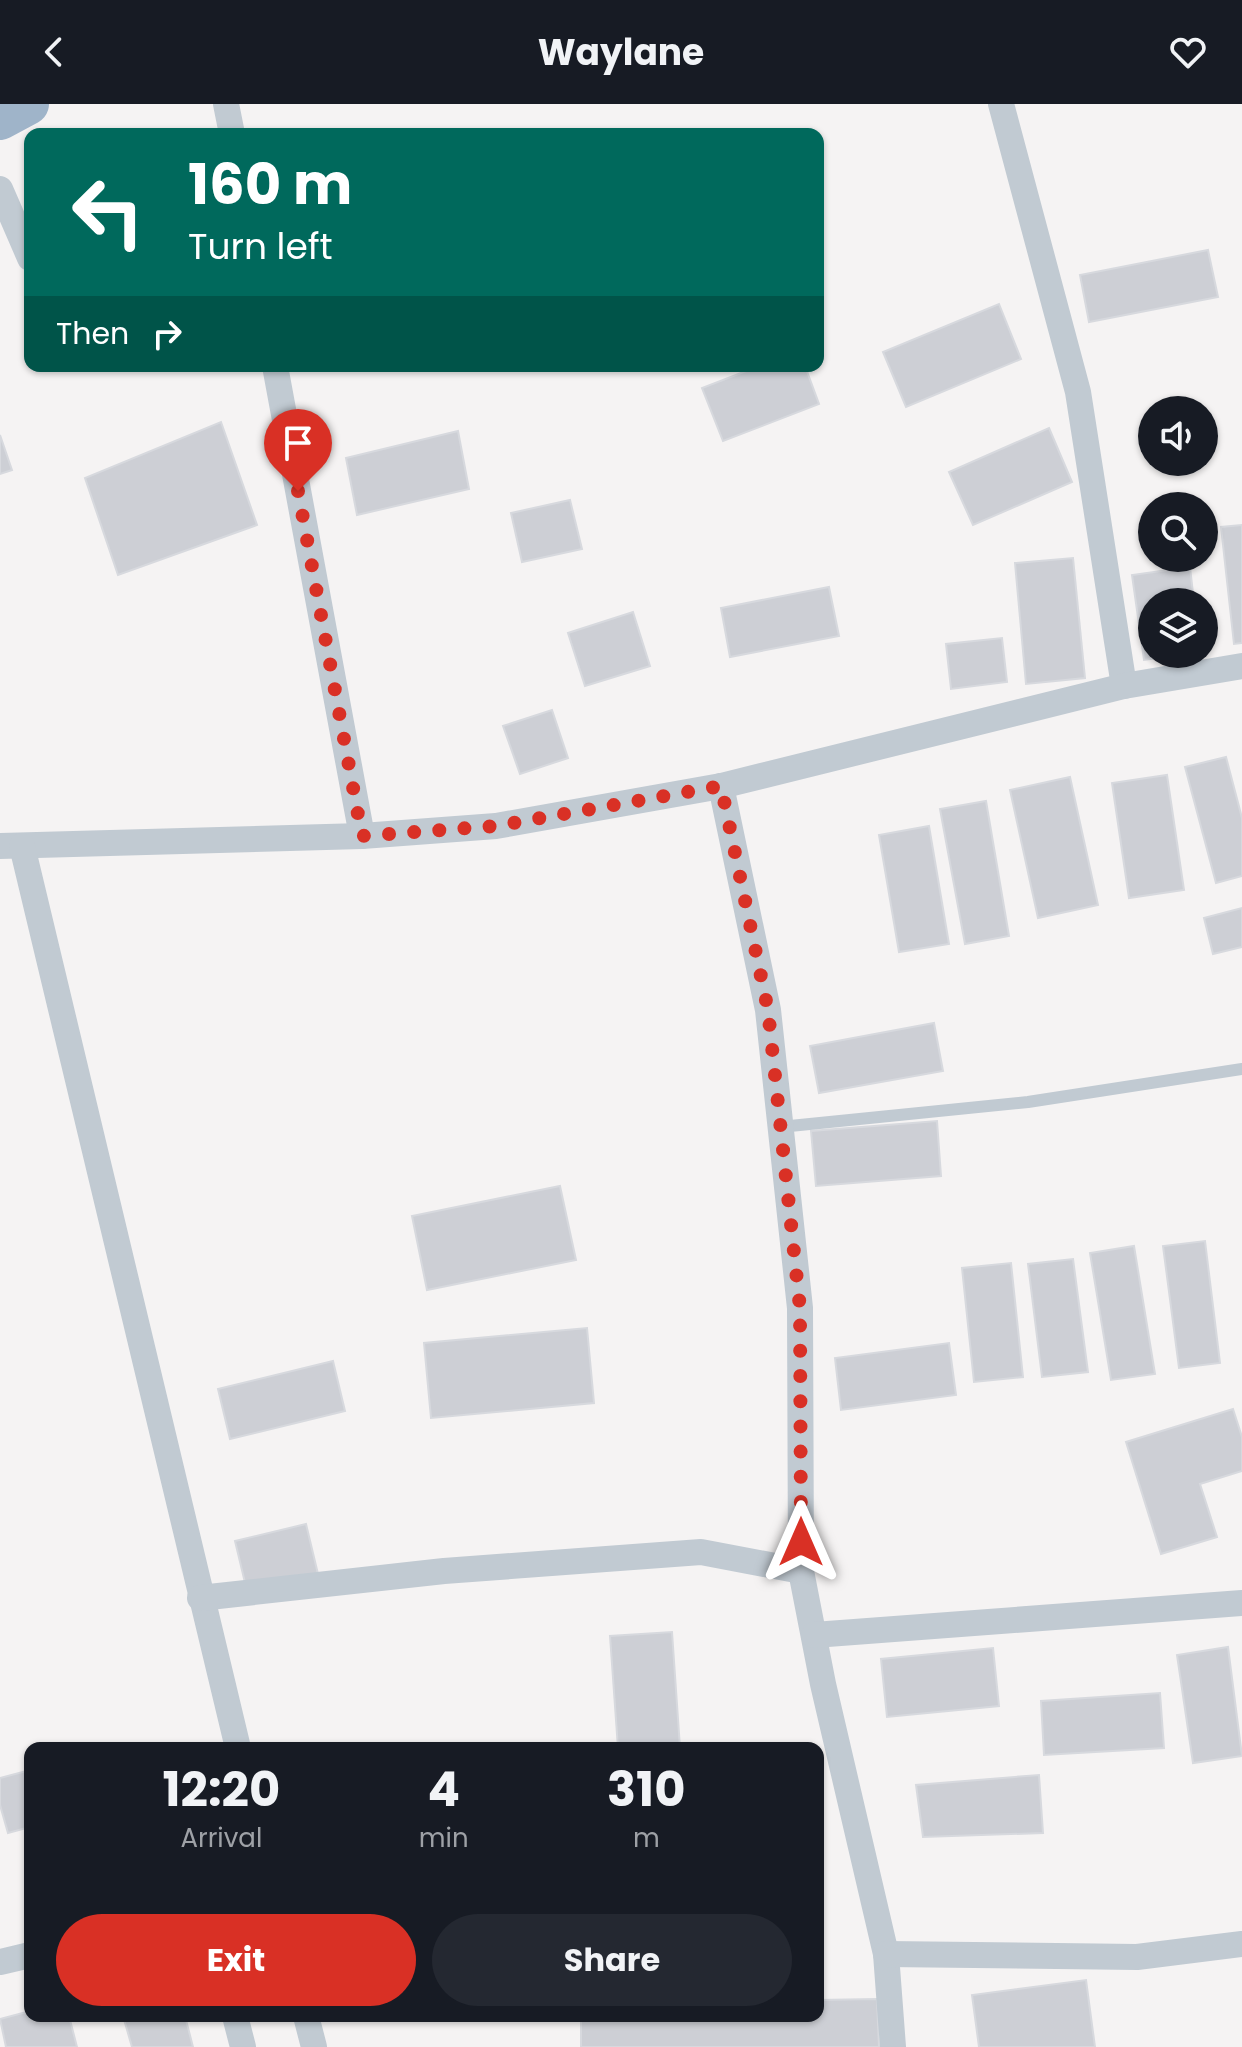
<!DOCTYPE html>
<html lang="en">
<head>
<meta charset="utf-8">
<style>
  body { margin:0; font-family:Poppins,sans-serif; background:#242831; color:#f1f3f6; height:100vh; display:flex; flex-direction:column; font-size:30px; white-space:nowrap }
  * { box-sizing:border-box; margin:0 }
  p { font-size:26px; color:#9ea1a6 }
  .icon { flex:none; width:44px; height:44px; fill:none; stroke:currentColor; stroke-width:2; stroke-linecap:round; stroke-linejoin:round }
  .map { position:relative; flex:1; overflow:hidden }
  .side { position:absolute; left:24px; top:1638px; width:800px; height:280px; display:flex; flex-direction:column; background:#171b24; border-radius:16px; box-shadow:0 2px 6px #0004 }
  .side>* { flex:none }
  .banner { position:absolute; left:24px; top:24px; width:800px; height:244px; border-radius:16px; box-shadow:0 2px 6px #0004; background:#00695c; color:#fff; overflow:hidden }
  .tools { position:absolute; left:1138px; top:292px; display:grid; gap:16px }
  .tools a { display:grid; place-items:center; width:80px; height:80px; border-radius:50%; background:#171b24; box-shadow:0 2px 6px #0004; font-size:40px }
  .pin { position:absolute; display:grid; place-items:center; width:68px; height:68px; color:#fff; margin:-82px -34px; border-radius:50% 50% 50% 0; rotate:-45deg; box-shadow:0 0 8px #0007 }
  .pin .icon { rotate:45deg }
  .me { position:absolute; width:88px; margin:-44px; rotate:0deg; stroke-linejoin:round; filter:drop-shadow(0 0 6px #0008) }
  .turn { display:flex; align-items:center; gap:28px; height:168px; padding:0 32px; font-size:36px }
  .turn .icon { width:104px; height:104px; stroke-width:2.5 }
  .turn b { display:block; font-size:56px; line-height:68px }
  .then { display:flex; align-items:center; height:76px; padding:0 32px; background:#0003; gap:16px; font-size:30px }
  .eta { display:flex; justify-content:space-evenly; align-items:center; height:136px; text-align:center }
  .eta b { font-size:48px; font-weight:700; line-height:56px }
  .button { display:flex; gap:16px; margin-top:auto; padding:16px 32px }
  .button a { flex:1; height:92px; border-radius:48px; background:#d93025; color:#fff; font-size:32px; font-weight:700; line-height:92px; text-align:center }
  .button a+a { background:#242831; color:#f1f3f6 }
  header { display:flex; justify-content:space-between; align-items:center; height:104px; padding:0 32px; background:#171b24; font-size:36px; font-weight:700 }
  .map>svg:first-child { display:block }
  .building { fill:#cdcfd5; stroke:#d7d9de; stroke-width:2 }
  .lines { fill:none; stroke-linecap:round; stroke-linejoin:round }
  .service { stroke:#c1cad2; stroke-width:12 }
  .minor { stroke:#c1cad2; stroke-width:26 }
  .trunk { stroke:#9fb4c9; stroke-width:42 }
  .route { stroke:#d93025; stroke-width:14; stroke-dasharray:0 25.2 }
</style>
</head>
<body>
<header><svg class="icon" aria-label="back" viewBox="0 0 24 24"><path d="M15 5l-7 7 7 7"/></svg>Waylane<svg class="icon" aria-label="heart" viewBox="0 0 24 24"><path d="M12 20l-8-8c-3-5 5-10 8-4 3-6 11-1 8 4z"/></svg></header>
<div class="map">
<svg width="1242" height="1943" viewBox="0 0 1242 1943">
  <rect width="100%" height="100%" fill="#f5f3f3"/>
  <g class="building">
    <path d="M1208,146L1218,193L1089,218L1080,171Z"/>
    <path d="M999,200L1021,255L906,303L883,248Z"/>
    <path d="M759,262H805L819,300L723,337L702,284Z"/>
    <path d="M221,318L257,421L118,471L85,374Z"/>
    <path d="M1049,324L1072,378L973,421L949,368Z"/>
    <path d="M458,327L469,385L357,411L346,354Z"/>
    <path d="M0,331L12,366L0,370Z"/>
    <path d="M570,396L582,445L522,458L511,409Z"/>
    <path d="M1242,421V539L1234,540L1221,423Z"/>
    <path d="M1073,454L1085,574L1026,580L1015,459Z"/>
    <path d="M1190,463L1194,498H1152V550H1189L1144,556L1132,471Z"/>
    <path d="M829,483L839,532L730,553L721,504Z"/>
    <path d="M633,508L650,562L585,582L568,529Z"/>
    <path d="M1002,534L1007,578L951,585L946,540Z"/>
    <path d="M552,606L568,654L520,670L503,622Z"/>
    <path d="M1226,653L1242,714V772L1216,779L1185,663Z"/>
    <path d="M1167,671L1184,786L1129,794L1112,679Z"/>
    <path d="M1070,673L1098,801L1038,814L1010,686Z"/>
    <path d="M986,697L1009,832L965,840L940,705Z"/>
    <path d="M929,722L949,840L899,848L879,731Z"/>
    <path d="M1242,804V843L1213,850L1204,814Z"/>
    <path d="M934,919L943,967L819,989L810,942Z"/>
    <path d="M937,1017L941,1072L816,1082L811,1027Z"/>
    <path d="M560,1082L576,1156L427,1186L412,1112Z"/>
    <path d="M1205,1137L1220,1259L1179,1264L1163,1142Z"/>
    <path d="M1134,1142L1155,1270L1111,1276L1090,1149Z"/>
    <path d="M1073,1155L1088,1268L1042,1273L1028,1160Z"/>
    <path d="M1011,1159L1023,1273L974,1278L962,1164Z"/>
    <path d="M587,1224L594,1299L431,1314L424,1239Z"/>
    <path d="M949,1239L956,1291L841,1306L835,1254Z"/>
    <path d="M333,1257L345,1307L230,1335L218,1285Z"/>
    <path d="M1233,1305L1242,1333V1367L1200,1380L1217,1433L1161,1450L1126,1338Z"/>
    <path d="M306,1420L318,1470L247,1487L235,1437Z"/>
    <path d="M672,1528L680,1644H618L610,1532Z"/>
    <path d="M1228,1543L1242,1652L1193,1659L1177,1551Z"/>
    <path d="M993,1544L999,1602L887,1613L881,1555Z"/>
    <path d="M1160,1589L1164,1644L1044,1651L1041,1597Z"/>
    <path d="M30,1666V1723L8,1729L0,1701V1674Z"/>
    <path d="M1039,1671L1043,1729L923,1733L916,1681Z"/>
    <path d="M1086,1876L1095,1943H979L972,1891Z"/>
    <path d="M877,1895L879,1943H581V1912H818V1896Z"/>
    <path d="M30,1907V1912H69L77,1943H6L0,1915Z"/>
    <path d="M123,1912H185L193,1943H132Z"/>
  </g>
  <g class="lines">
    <path class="service" d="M780,1023L1028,998L1242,965"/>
    <g class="minor">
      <path d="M226,0L232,30"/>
      <path d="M1001,0L1078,288L1124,582"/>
      <path d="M0,85L30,154"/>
      <path d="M275,262L362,732"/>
      <path d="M721,682L768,906L800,1204L801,1467L823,1580L886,1850L893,1943"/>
      <path d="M0,742L362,732L496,722L721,682L1124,582L1242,562"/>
      <path d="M22,742L238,1644"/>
      <path d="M200,1494L444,1467L701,1448L801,1467"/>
      <path d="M814,1531L1242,1499"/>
      <path d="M886,1850L1137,1853L1242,1840"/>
      <path d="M0,1858L30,1851"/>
      <path d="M235,1912L243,1943"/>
      <path d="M306,1912L314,1943"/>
    </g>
    <path class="trunk" d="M0,15L28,0"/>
  </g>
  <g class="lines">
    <path class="route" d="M298,387L362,732L496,722L721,682L768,906L800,1204L801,1438"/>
  </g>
</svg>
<div class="tools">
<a><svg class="icon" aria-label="sound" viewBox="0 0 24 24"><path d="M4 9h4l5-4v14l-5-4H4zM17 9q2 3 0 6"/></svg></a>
<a><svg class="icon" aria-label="search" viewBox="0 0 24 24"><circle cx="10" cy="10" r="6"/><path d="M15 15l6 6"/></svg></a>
<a><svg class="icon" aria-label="layers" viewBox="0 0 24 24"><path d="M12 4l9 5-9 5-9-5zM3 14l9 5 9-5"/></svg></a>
</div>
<div class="pin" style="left:298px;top:387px;background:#d93025"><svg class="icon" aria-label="arrive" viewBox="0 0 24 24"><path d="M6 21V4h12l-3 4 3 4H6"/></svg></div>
<svg class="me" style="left:801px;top:1438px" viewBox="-20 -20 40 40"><path d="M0-17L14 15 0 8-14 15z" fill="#d93025" stroke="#fff" stroke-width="4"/></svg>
<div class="banner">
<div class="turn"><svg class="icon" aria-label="left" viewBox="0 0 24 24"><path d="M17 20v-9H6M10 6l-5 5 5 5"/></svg><div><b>160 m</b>Turn left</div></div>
<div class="then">Then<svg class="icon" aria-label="right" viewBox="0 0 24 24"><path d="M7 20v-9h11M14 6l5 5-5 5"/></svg></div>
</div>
<section class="side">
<div class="eta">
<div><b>12:20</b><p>Arrival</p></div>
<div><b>4</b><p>min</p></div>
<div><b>310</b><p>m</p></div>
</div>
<div class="button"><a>Exit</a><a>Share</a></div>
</section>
</div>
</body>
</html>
